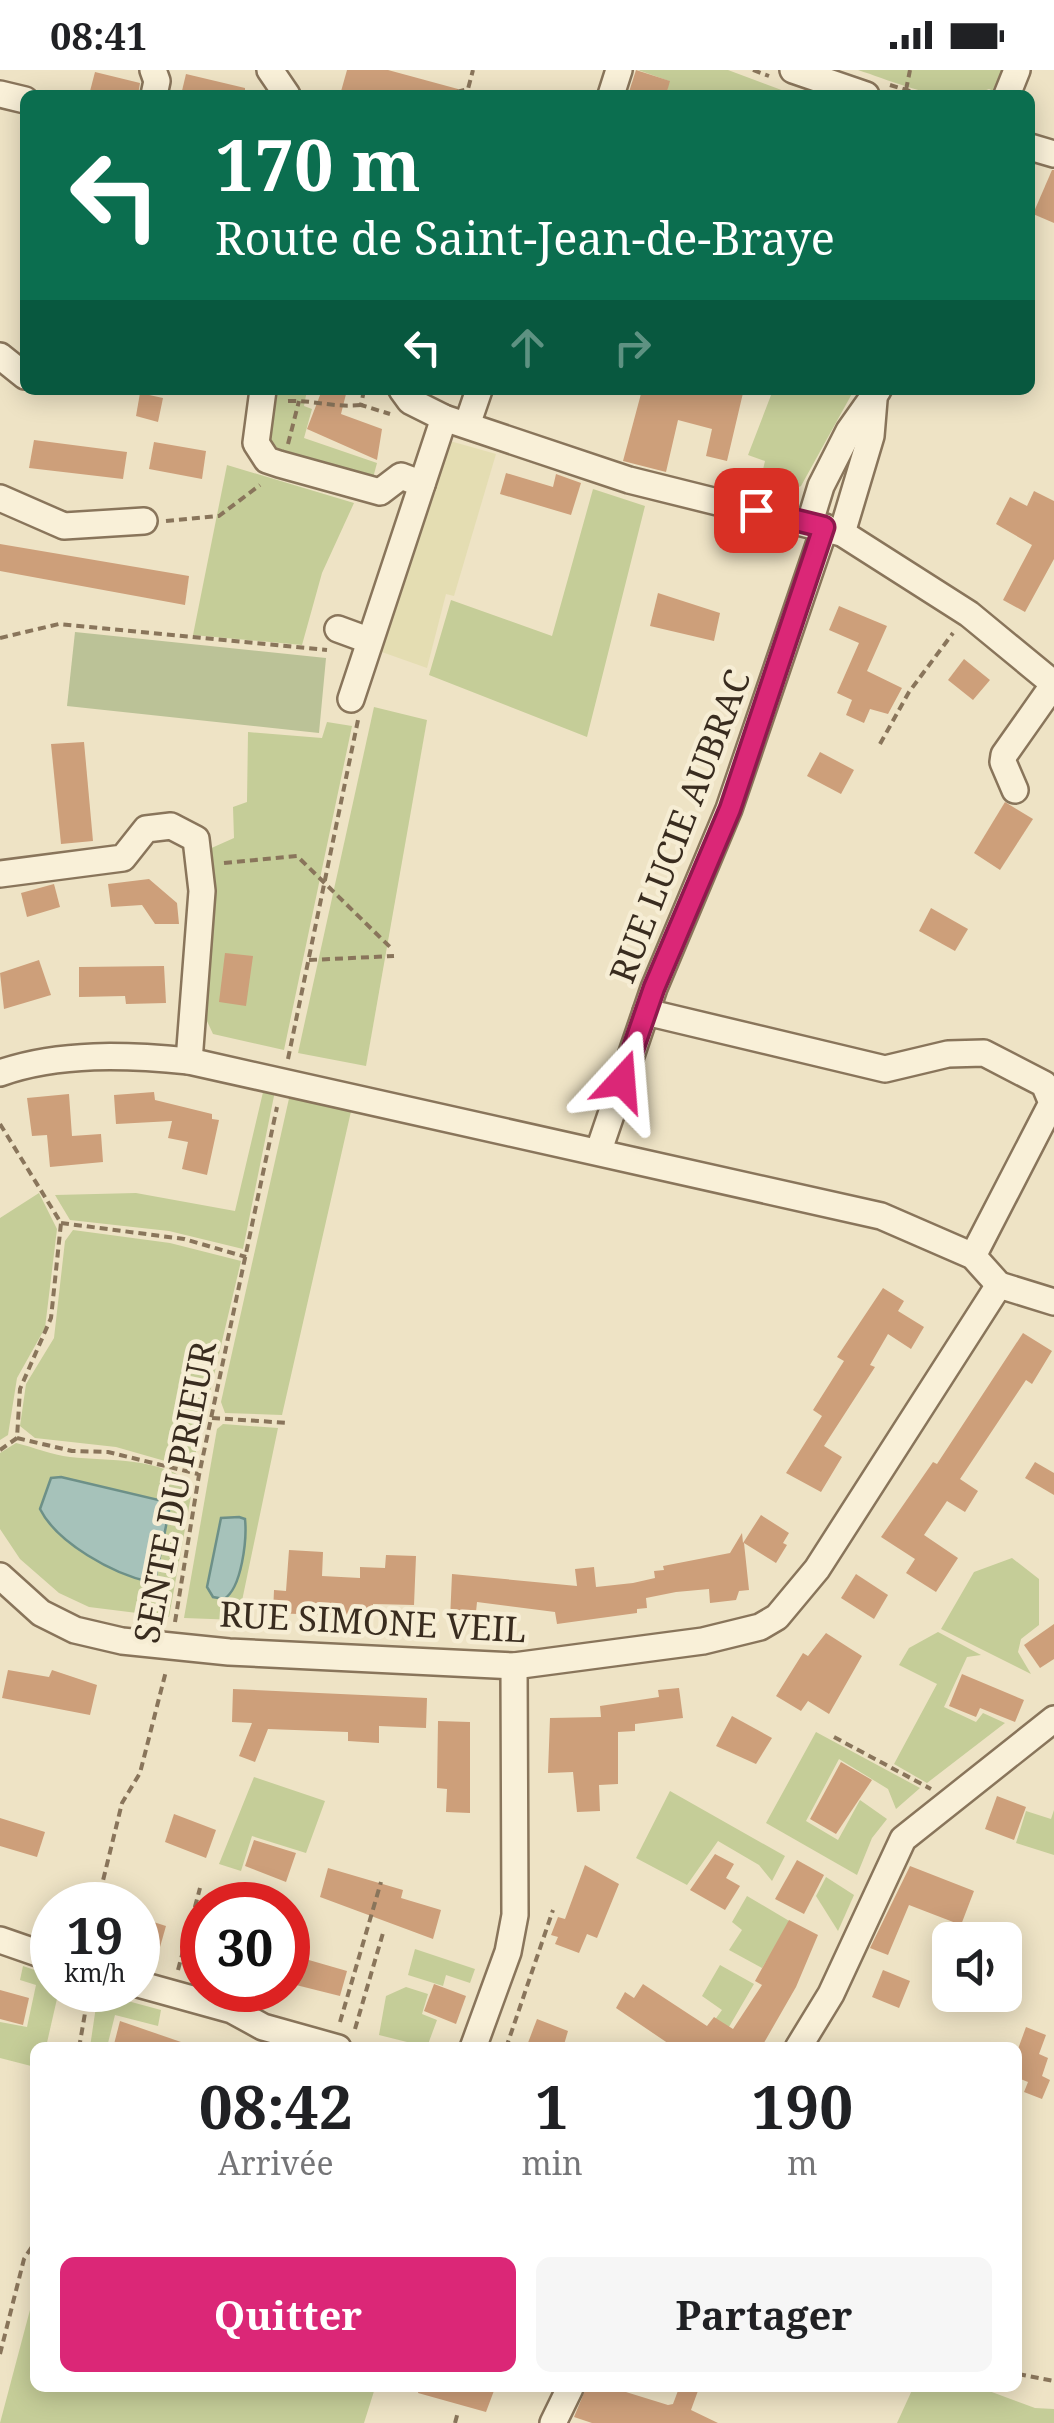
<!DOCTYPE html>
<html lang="fr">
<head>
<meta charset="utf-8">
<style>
  body { margin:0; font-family:"Noto Serif",serif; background:#f6f6f6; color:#202124; height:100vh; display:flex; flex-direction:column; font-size:38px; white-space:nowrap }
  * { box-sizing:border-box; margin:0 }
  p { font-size:32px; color:#757577 }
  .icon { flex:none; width:55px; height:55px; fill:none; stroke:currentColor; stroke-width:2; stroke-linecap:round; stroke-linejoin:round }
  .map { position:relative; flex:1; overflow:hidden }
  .side { position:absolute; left:30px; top:1972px; width:992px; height:350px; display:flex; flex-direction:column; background:#fff; border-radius:15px; box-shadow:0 5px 25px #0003 }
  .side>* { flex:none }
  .hud { position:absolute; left:20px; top:20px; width:1015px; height:305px; border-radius:15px; box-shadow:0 5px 25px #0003; background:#0b6e4f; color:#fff; overflow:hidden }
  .tools { position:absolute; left:932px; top:1852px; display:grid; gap:20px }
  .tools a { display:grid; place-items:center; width:90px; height:90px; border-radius:15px; background:#fff; box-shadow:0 5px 25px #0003; font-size:50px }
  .speed { position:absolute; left:30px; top:1812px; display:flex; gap:20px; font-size:50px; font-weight:700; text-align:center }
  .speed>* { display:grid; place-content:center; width:130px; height:130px; border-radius:50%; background:#fff; box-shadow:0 5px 25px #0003; line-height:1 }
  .speed small { font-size:25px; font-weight:400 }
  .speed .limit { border:15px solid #d22; background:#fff; color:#111 }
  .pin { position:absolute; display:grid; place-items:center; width:85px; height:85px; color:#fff; margin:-42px; border-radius:20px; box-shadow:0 5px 15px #0006 }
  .me { position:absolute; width:110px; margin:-55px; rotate:19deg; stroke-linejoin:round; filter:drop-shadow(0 0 8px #0008) }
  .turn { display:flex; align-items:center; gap:35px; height:210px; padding:0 30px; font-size:45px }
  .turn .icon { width:130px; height:130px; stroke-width:2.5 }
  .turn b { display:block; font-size:70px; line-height:85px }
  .lanes { display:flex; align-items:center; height:95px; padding:0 30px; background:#0003; justify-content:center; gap:50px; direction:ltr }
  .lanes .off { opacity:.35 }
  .eta { display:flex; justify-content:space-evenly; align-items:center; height:170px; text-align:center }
  .eta b { font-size:60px; font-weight:700; line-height:70px }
  .button { display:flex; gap:20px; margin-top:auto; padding:20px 30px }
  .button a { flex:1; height:115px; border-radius:15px; background:#db2777; color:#fff; font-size:40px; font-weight:700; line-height:115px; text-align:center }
  .button a+a { background:#f6f6f6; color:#202124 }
  .status { display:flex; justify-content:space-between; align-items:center; height:70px; padding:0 50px; background:#fff; direction:ltr }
  .status svg { height:28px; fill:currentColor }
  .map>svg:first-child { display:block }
  .farmland { fill:#e4ddb2 }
  .green { fill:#c5cd98 }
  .cemetery { fill:#bbc297 }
  .water { fill:#a6c2ba; stroke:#6d9088; stroke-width:2.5 }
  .building { fill:#cd9f7a }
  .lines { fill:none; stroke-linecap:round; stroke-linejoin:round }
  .minor-casing { stroke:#89755b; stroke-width:30 }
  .path { stroke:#89755b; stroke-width:4; stroke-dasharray:8 5; stroke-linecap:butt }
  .minor { stroke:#f9f0d8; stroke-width:25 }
  .route-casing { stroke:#8e194d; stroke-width:25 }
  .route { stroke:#db2777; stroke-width:18 }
  .labels { text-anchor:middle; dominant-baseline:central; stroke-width:9; stroke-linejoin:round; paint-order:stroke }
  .street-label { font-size:35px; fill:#392c1f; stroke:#f6edd4 }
</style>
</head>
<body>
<div class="status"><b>08:41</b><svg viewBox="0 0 49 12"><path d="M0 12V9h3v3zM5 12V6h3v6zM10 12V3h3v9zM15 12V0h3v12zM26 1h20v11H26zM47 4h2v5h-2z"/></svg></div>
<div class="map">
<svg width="1054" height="2353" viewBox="0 0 1054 2353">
  <rect width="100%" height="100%" fill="#eee3c5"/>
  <path class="farmland" d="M450,371L496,384L454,526L446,524L427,598L379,581Z"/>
  <g class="green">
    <path d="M638,0H728L795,25H666L669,11Z"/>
    <path d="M858,0H1006L996,22L989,19C948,37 898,13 858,0Z"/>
    <path d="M274,320H307L304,336L312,339L304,368L377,393L373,408L276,386L266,371Z"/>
    <path d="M773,320H854L801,416L783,424L758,421L765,391L748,385Z"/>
    <path d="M227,395L354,433L322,503L302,575L193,565Z"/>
    <path d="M593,419L645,436L587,667L429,605L451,530L552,566Z"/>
    <path d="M374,637L427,650L366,996L298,983Z"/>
    <path d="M327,652L352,656L284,980L213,964L200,936L207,780L234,768L233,737L247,732L248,662L322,668Z"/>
    <path d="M264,1018L275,1021L243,1179L169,1161L70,1150L55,1125L136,1123L235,1141Z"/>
    <path d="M290,1024L352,1037L282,1345L225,1343L221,1332Z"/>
    <path d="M39,1123L57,1159L45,1258L17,1308L8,1365L0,1370V1148Z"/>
    <path d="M73,1160L170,1173L241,1191L193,1394L186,1397L116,1377L35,1368L20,1356L26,1314L54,1268L65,1171Z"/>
    <path d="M223,1354L278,1358L238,1550L184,1548L217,1359Z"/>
    <path d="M16,1373C33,1377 52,1385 70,1387C108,1391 162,1387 193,1415L169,1547L89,1537L59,1523L20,1489L0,1459V1383Z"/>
    <path d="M1012,1488L1039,1509V1555L1021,1569L1018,1582L1031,1604L941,1559L974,1502Z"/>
    <path d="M938,1562L981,1585L967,1587L944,1637L976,1652L983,1643L1005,1653L927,1713L894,1694L937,1614L899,1595L909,1578Z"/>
    <path d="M816,1662L920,1718L896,1739L888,1719L839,1689L806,1751L838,1770L860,1730L887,1749L872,1768L857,1805L766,1753Z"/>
    <path d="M254,1707L325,1731L306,1783L252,1766L241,1801L219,1794Z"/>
    <path d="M670,1721L785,1786L772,1811L759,1795L718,1771L687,1815L636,1788Z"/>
    <path d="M1054,1740V1785L1016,1773L1026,1741L1051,1749Z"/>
    <path d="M826,1807L854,1825L838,1861L816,1826Z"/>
    <path d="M747,1826L791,1852L762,1898L729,1880L742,1860L732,1852Z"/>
    <path d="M415,1879L475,1899L470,1913L446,1905L443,1916L408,1905Z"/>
    <path d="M720,1895L754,1914L726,1962H706L722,1940L702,1926Z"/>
    <path d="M23,1896L52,1906V1920H59L46,1977L35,1978V1997L0,1988V1952L27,1957L36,1915L20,1910Z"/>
    <path d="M406,1917L428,1924L422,1944L437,1950L427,1977L379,1965L386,1926Z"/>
    <path d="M98,1923L161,1940L158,1956L115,1945L107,1977H90Z"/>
    <path d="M35,2221V2318H375L364,2353H0Z"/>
    <path d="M913,2318H981L1035,2338L1054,2339V2353H897Z"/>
  </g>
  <path class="cemetery" d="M75,562L326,588L319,663L67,636Z"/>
  <g class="water">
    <path d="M61,1407L163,1431L169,1441L156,1506L150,1512C113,1504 57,1473 40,1439L51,1408Z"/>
    <path d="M239,1447L245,1449C247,1469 242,1518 224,1529L213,1527L207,1517L221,1448Z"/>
  </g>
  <g class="building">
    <path d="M347,0H388L458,19L457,25H340Z"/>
    <path d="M636,0L670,11L666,25H628Z"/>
    <path d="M95,2L140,13L138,25H89Z"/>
    <path d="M186,4L245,18V25H181Z"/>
    <path d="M1052,100H1054V153L1033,144Z"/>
    <path d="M322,320H347L341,344L382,359L377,390L307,359Z"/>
    <path d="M642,320L743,323L727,391L706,386L712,359L678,350L666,402L623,391Z"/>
    <path d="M140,323L163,328L158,352L136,346Z"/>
    <path d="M34,370L127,382L123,409L29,398Z"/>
    <path d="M154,372L206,381L202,409L149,399Z"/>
    <path d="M506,403L553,417L556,404L581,413L571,445L500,424Z"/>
    <path d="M1034,421L1054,431V489L1025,542L1003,530L1032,475L996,454L1010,427L1027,436Z"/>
    <path d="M0,474L189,506L185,535L0,501Z"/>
    <path d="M658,523L720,543L714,571L650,556Z"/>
    <path d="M839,536L887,556L867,601L902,618L888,644L870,639L864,653L846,645L852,630L837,623L859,573L829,560Z"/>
    <path d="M964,589L990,610L973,630L948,610Z"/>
    <path d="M84,672L93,771L61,774L51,674Z"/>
    <path d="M820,682L854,700L841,724L807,706Z"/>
    <path d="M1005,732L1033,749L1000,800L974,783Z"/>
    <path d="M149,809L177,833L179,854H155L142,835L111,837L108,814Z"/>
    <path d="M54,814L60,837L27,847L21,823Z"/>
    <path d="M931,838L968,859L955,881L919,861Z"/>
    <path d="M225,883L253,886L246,936L219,932Z"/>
    <path d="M39,890L51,925L4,939L0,903Z"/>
    <path d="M164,896L166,933L126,934L125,926L79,927V897Z"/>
    <path d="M154,1022L155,1030L212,1044V1049L219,1050L207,1105L182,1099L188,1072L168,1068L172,1051L116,1054L114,1025Z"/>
    <path d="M69,1024L72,1066L101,1064L103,1092L50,1097L47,1065L32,1066L27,1028Z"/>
    <path d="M883,1218L904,1231L898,1241L924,1257L911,1279L888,1264L870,1295L875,1297L824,1376L842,1387L821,1422L786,1403L822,1346L813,1340L844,1291L837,1287Z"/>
    <path d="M1023,1263L1052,1281L1032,1314L1026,1310L960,1409L978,1421L965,1442L947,1431L924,1465L958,1488L936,1522L906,1503L915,1489L881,1467L933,1392L937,1394Z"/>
    <path d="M1035,1392L1054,1403V1425L1025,1408Z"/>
    <path d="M761,1445L789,1463L783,1473L787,1475L776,1493L744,1473L749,1520L739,1521L736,1530L710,1533L709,1519L676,1522L646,1528L647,1538L637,1539V1543L557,1554L555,1542L477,1532L475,1552L450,1550L452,1504L577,1516L575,1499L594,1497L596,1517L633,1513L655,1508L654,1501L664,1500L663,1496L730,1483L742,1463L743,1473Z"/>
    <path d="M289,1480L323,1482L322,1506L360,1508V1497L385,1498L386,1485L416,1486L414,1535L373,1534V1547L273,1543L274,1520L286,1521Z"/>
    <path d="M856,1504L888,1525L874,1549L841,1528Z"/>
    <path d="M1054,1554V1589L1040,1598L1024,1575Z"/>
    <path d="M826,1563L862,1586L829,1644L808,1631L801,1641L776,1626L803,1583L808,1586Z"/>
    <path d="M8,1600L49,1607L52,1600L97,1615L90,1645L2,1628Z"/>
    <path d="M962,1604L1024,1630L1015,1652L980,1638L976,1647L949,1636Z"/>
    <path d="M679,1618L683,1648L635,1654V1661L618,1662V1714L599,1715L600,1741L577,1742L573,1702L548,1703L550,1648L601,1647L600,1636L659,1627L658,1620Z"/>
    <path d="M233,1619L427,1628L426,1658L379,1656V1673L348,1671V1662L268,1659L255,1692L239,1686L252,1653L232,1652Z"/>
    <path d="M732,1646L772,1668L756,1694L716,1676Z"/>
    <path d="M438,1651L470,1652V1743L446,1742L447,1719L437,1718Z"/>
    <path d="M841,1692L872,1710L836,1764L810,1749Z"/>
    <path d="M997,1726L1026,1737L1014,1770L985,1759Z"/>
    <path d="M174,1744L216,1760L206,1788L165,1772Z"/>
    <path d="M0,1748L45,1762L37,1787L0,1776Z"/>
    <path d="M254,1770L296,1783L286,1812L245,1796Z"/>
    <path d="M715,1784L734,1794L726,1808L740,1816L725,1840L690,1820Z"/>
    <path d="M797,1790L824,1805L804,1844L775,1829Z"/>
    <path d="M585,1795L619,1814L597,1868L587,1864L579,1883L555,1874L558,1867L551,1865L558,1847L565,1849Z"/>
    <path d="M910,1796L974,1821L961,1855L909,1835L888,1885L870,1878Z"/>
    <path d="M328,1798L403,1820L401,1828L441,1840L433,1869L320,1827Z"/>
    <path d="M138,1847L166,1856L158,1884L138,1877Z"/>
    <path d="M789,1850L818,1865L796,1917L761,1978H675L616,1938L625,1922L634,1928L643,1914L707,1956L714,1947L733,1959L762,1915L755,1911Z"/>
    <path d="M288,1884L347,1901L340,1926L288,1913Z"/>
    <path d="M883,1900L910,1911L899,1938L872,1927Z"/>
    <path d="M434,1914L466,1926L456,1954L424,1941Z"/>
    <path d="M0,1920L29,1928L23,1955L0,1949Z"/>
    <path d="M537,1949L568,1961L563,1978H526Z"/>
    <path d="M120,1951L181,1972V1978H113Z"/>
    <path d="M1026,1957L1046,1965L1039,1984L1048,1988L1042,2006L1050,2010L1042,2029L1024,2022L1028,2012L1018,2008V1979Z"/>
    <path d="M419,2318H495L486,2342L418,2323Z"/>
    <path d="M586,2318H613L668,2335L673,2334L679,2318H699L691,2340L718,2353H592L574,2347Z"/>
  </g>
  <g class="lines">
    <g class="minor-casing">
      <g id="minor">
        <path d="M153,0L157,11L154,25"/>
        <path d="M270,0L287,25"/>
        <path d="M793,0L866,25"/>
        <path d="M0,24L25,30"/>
        <path d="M611,25L619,0"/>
        <path d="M1007,25L1017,0"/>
        <path d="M1030,77L1054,84"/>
        <path d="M0,286L25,306"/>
        <path d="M263,320L256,373L267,390L279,394L380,422L401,406L422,414"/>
        <path d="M402,320L410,331L444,348L629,410L842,463L969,544L1054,614"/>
        <path d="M467,355L479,320"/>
        <path d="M0,428L64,456L144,451"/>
        <path d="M810,452L821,416L849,361L878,320"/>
        <path d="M842,463L871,366L874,330"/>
        <path d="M338,559L368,570"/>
        <path d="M351,629L444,348"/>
        <path d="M1015,720L1003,692L1004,685L1054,614"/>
        <path d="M0,804L123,788L146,759L171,756L196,769L202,821L189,991"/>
        <path d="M646,942L885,999L948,984L984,983L1044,1014L1052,1033L973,1186"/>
        <path d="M0,1003C60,982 127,985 189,991L881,1146L973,1186L999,1215"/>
        <path d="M599,1080L654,918L729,739L825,457"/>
        <path d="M999,1215L1054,1232"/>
        <path d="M0,1506L41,1543L75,1560L122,1571L229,1582L514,1596L703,1571L760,1557L777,1547L817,1499L999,1215"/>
        <path d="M0,1870L52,1888"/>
        <path d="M138,1914L232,1940L263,1957L338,1978"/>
        <path d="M473,1978L508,1882L515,1845L514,1596"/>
        <path d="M798,1978L831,1924L903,1769L1054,1649"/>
        <path d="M553,2353L570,2318"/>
      </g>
    </g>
    <g class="path">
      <path d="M753,0L769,6"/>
      <path d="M890,15L923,25"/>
      <path d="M906,20L910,0"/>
      <path d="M444,25L468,19L473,0"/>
      <path d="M364,320L361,335L390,344"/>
      <path d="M288,331C314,330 335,338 361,335"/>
      <path d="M288,374L299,331"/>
      <path d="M166,451L219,446L260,415"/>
      <path d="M0,568L59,554L327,580"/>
      <path d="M880,674L909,622L953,563"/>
      <path d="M224,793L297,786L390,877"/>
      <path d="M309,890L394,886"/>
      <path d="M288,989L358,650"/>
      <path d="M0,1054L61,1153L51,1248L20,1319L17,1368"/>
      <path d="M61,1153L184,1169L246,1187"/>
      <path d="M212,1348L289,1353"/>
      <path d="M17,1368L72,1381L108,1382L198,1404"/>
      <path d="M0,1380L17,1368"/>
      <path d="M175,1552L199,1405L277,1037"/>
      <path d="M834,1667L931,1719"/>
      <path d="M97,1835L122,1733L140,1703L166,1601"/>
      <path d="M211,1835L215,1822"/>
      <path d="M178,1900L200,1818"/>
      <path d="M191,1903L202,1864"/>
      <path d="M340,1952L381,1812"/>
      <path d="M355,1959L383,1863"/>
      <path d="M79,1978L89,1920"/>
      <path d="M506,1978L553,1840"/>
      <path d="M0,2284L24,2189L35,2172"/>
      <path d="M1018,2304L1054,2311"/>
      <path d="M455,2353L458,2342"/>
    </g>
    <use href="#minor" class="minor"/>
  </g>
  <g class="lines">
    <g class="route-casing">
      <path id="route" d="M622,1011L654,918L730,739L824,457L756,440"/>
    </g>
    <use href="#route" class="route"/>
  </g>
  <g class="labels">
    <g class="street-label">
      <text transform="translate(679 756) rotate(-69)">RUE LUCIE AUBRAC</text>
      <text transform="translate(174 1422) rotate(-79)">SENTE DU PRIEUR</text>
      <text transform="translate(373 1551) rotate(3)">RUE SIMONE VEIL</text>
    </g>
  </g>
</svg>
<div class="tools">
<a><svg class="icon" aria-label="sound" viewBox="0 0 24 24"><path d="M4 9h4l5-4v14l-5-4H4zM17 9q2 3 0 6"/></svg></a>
</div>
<div class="speed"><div>19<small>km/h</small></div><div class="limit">30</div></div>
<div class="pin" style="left:756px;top:440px;background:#d93025"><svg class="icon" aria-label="arrive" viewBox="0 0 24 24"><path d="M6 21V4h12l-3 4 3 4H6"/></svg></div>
<svg class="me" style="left:622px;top:1011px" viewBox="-20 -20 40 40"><path d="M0-17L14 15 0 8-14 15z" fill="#db2777" stroke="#fff" stroke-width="4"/></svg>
<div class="hud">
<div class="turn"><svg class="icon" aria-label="left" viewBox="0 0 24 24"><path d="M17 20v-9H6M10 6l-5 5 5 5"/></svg><div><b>170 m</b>Route de Saint-Jean-de-Braye</div></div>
<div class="lanes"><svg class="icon" aria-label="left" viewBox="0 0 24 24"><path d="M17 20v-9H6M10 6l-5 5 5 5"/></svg><svg class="icon off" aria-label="ahead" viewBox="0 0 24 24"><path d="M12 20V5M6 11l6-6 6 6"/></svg><svg class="icon off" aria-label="right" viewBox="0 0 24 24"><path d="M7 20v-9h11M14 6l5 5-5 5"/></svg></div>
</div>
<section class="side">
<div class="eta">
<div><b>08:42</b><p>Arrivée</p></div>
<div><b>1</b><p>min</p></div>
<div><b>190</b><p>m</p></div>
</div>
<div class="button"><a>Quitter</a><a>Partager</a></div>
</section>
</div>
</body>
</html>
